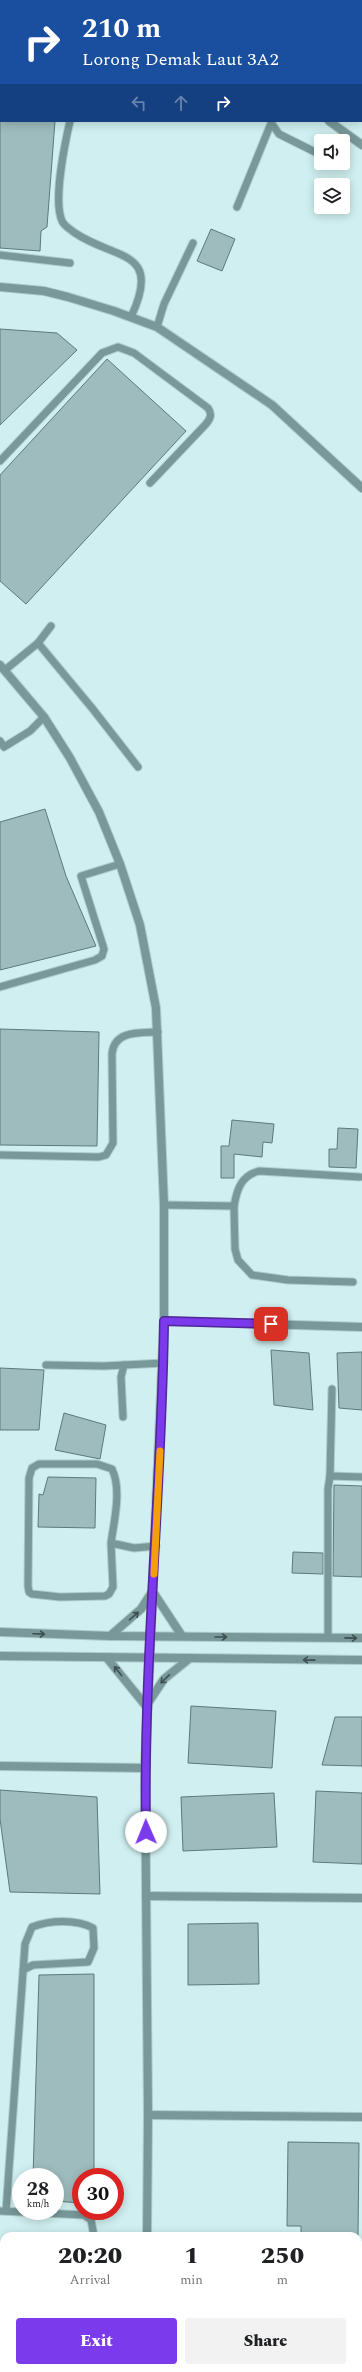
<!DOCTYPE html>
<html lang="en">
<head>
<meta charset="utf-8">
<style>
  body { margin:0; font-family:Spectral,serif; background:#f2f2f2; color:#202124; height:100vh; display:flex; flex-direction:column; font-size:15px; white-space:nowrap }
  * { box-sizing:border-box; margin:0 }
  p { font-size:13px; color:#757577 }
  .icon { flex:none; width:22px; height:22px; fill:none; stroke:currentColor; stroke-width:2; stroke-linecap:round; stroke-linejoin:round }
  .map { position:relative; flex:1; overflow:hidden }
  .drawer { position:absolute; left:0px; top:2232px; width:362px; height:140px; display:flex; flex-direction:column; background:#fff; border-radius:12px 12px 0 0; box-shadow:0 2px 10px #0003 }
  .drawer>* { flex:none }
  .banner { position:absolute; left:0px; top:0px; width:362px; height:122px; box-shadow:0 2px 10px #0003; background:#1a4fa0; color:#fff; overflow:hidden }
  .fabs { position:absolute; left:314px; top:134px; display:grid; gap:8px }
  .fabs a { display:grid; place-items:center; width:36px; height:36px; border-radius:4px; background:#fff; box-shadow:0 2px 10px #0003; font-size:20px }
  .speed { position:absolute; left:12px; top:2168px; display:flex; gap:8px; font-size:20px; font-weight:700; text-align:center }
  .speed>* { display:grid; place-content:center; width:52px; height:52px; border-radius:50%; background:#fff; box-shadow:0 2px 10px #0003; line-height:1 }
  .speed small { font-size:10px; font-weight:400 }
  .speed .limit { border:6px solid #d22; background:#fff; color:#111 }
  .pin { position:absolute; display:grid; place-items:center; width:34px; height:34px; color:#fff; margin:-17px; border-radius:8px; box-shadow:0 2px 6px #0006 }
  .me { position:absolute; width:44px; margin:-22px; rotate:359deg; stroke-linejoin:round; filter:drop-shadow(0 0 3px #0008) }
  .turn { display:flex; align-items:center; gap:14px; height:84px; padding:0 16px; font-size:18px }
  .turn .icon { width:52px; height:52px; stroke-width:2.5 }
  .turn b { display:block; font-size:28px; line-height:34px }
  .lanes { display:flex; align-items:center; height:38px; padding:0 16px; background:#0003; justify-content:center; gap:20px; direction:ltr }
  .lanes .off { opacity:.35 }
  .eta { display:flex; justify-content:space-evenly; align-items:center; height:68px; text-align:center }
  .eta b { font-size:24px; font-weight:800; line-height:28px }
  .cta { display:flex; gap:8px; margin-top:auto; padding:8px 16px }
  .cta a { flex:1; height:46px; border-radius:4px; background:#7c3aed; color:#fff; font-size:16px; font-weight:800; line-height:46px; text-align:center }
  .cta a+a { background:#f2f2f2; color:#202124 }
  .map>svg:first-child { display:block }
  .building { fill:#9ebcbd; stroke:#5d7a7a }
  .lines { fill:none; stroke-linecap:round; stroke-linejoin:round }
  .service-casing { stroke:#aec9ca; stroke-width:9 }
  .minor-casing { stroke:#aec9ca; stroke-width:10 }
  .service { stroke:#789899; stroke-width:7 }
  .minor { stroke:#789899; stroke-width:8 }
  .oneway { stroke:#3e5050 }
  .route-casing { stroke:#51269a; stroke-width:10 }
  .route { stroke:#7c3aed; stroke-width:7 }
  .slow { stroke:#f59e0b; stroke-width:7 }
</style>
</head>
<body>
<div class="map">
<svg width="362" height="2372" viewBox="0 0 362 2372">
  <rect width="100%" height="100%" fill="#d0eff0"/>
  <g class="building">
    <path d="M0,121H55L47,227L41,231L40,251L0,248Z"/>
    <path d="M211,229L235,239L222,271L197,261Z"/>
    <path d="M0,329L57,333L77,350L0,425Z"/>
    <path d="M107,359L186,431L26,604L0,581V475Z"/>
    <path d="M45,809L66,876L96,946L0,970V822Z"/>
    <path d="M0,1029L99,1032L97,1146L0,1145Z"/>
    <path d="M232,1120L274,1124L272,1143L263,1142L262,1157L234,1154V1178H221V1146H229Z"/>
    <path d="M338,1128L358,1129L356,1168L329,1167V1149H337Z"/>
    <path d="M271,1350L309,1353L313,1410L274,1405Z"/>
    <path d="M362,1352V1410L339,1408L337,1353Z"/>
    <path d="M0,1368L44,1370L39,1430H0Z"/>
    <path d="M64,1413L106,1425L100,1459L55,1450Z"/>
    <path d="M48,1477L96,1478L95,1528L38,1527L39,1494L43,1495Z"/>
    <path d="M334,1485L362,1486V1577L333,1576Z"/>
    <path d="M293,1552L323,1553V1574L292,1573Z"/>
    <path d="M191,1706L276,1711L272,1768L188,1763Z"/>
    <path d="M335,1717H362V1766L322,1765Z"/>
    <path d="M0,1790L97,1797L100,1894L10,1892L0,1819Z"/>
    <path d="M316,1791L362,1793V1864L313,1862Z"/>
    <path d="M274,1793L277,1847L183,1851L181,1797Z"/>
    <path d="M258,1923L259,1984L188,1985V1924Z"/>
    <path d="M94,1974V2177H81V2203L55,2201V2177H33L39,1975Z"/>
    <path d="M288,2142L359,2143L358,2236H301V2226H287Z"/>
  </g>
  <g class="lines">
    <g class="service-casing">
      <g id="service">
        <path d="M66,0L79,1"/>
        <path d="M0,55H1"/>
        <path d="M70,121C65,143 53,201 62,221C64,226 70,229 75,233C115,260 163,249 131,317"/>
        <path d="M272,124L279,134L321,155"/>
        <path d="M237,207L272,121"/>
        <path d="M0,255L70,263"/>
        <path d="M157,327L164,304L193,243"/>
        <path d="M0,461L102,353L118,347L134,353L208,408C212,414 211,418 206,424L150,483"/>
        <path d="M38,643L51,626"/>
        <path d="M5,670L38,643L92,708L138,767"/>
        <path d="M0,741L4,747L30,731L44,717"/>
        <path d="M0,987L95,960L102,956L104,949L81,876L120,864"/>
        <path d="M0,1155L99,1157L106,1155L113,1143L112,1054C114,1030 140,1033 158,1032"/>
        <path d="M164,1205L234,1206C237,1189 241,1176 259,1171L360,1177"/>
        <path d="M234,1206L235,1249L238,1260L252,1275L288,1280L353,1282"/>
        <path d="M46,1365L104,1366L164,1363"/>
        <path d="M123,1417L121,1377L124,1365"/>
        <path d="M330,1476L332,1389"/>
        <path d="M111,1543C114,1521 122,1490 112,1469L97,1464H39L32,1468L29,1478L28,1586L29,1592L32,1594L60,1597L105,1596L109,1594L113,1587L111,1543L134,1548L156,1546"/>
        <path d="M328,1637V1489L330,1476L362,1477"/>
        <path d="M0,2211L84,2215L91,2220L94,2236"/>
        <path d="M6,2211L25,1944L32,1927C50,1920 76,1919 93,1928L94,1948L88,1962L33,1965L23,1970"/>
        <path d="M0,2262H4"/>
        <path d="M11,2368V2372"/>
      </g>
    </g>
    <g class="minor-casing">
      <g id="minor">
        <path d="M0,28H1"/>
        <path d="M329,121L362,145"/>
        <path d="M0,287L44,291L68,297L114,311L157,327L272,405L362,488"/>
        <path d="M0,665L44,717L70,758L99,812L120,864L140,925L156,1008L164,1205V1321L145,1768L148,2115L147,2236"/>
        <path d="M164,1321L362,1327"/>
        <path d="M153,1592L182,1636"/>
        <path d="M0,1632L110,1636L362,1638"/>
        <path d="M110,1636L141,1609L152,1592"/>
        <path d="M0,1656L362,1660"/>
        <path d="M107,1658L146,1706"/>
        <path d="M146,1706L164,1679L190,1658"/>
        <path d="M0,1766L145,1768"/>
        <path d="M146,1896L362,1898"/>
        <path d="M148,2115L362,2117"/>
        <path d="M358,2341H362"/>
        <path d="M146,2372V2368"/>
      </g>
    </g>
    <use href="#service" class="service"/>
    <use href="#minor" class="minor"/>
  </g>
  <defs><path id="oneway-shaft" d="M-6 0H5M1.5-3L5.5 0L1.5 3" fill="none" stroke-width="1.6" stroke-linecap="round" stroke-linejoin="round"/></defs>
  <g class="oneway">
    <use href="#oneway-shaft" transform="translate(134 1616) rotate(-41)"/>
    <use href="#oneway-shaft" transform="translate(39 1634) rotate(2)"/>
    <use href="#oneway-shaft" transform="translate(221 1637)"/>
    <use href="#oneway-shaft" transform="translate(351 1638) rotate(1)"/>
    <use href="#oneway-shaft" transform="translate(309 1660) rotate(-179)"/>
    <use href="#oneway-shaft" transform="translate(118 1671) rotate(-129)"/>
    <use href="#oneway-shaft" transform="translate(165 1679) rotate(136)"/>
  </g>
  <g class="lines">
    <g class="route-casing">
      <path id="route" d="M146,1832C143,1661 162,1492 164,1321L271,1324"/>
    </g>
    <use href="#route" class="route"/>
    <path class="slow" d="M154,1574L160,1451"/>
  </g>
</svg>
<div class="fabs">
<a><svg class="icon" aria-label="sound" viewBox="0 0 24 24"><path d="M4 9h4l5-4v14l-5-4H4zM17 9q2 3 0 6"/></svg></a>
<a><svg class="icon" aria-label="layers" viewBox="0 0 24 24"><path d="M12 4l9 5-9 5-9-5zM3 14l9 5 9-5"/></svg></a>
</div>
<div class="speed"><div>28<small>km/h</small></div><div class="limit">30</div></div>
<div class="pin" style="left:271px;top:1324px;background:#d93025"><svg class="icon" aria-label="arrive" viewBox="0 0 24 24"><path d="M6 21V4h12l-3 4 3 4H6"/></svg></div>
<svg class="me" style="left:146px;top:1832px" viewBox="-20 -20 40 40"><circle r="19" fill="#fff"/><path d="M0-13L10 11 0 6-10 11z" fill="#7c3aed"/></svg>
<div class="banner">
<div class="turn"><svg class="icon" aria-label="right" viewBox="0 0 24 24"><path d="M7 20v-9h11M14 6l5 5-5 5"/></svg><div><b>210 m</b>Lorong Demak Laut 3A2</div></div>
<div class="lanes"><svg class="icon off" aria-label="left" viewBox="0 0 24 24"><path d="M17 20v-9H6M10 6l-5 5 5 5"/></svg><svg class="icon off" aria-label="ahead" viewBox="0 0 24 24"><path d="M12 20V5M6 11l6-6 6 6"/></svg><svg class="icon" aria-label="right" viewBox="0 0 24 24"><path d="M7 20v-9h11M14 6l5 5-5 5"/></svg></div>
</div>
<section class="drawer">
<div class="eta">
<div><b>20:20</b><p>Arrival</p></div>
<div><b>1</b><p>min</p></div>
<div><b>250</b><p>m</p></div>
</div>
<div class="cta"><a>Exit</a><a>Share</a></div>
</section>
</div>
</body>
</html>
